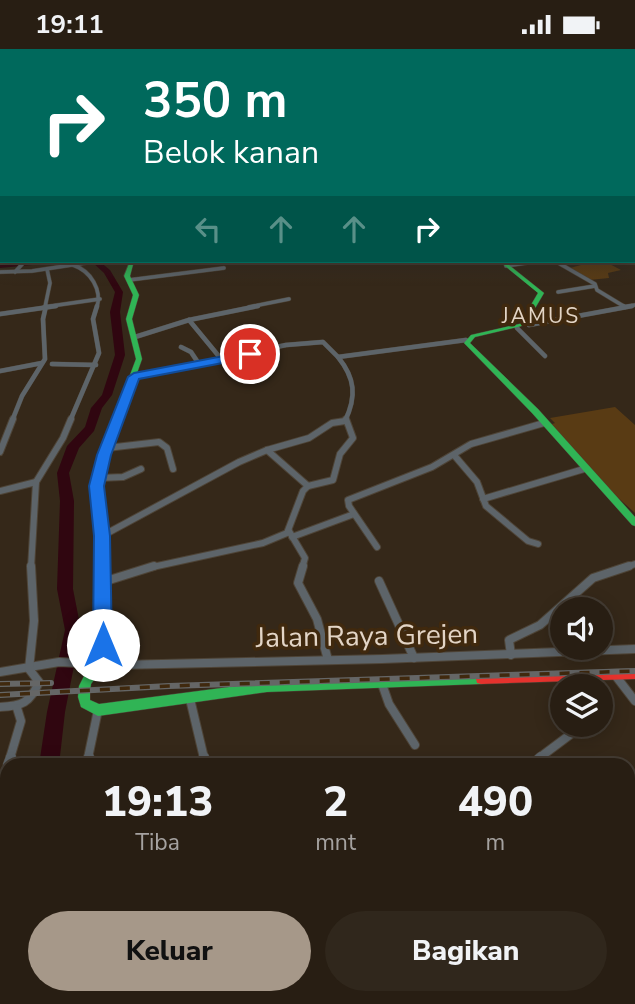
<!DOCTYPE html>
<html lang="id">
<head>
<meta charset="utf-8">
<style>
  body { margin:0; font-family:"Nunito Sans",sans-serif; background:#30271c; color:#f1f3f6; height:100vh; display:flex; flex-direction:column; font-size:26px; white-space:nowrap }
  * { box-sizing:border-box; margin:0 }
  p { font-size:23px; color:#a5a2a0 }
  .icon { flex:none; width:38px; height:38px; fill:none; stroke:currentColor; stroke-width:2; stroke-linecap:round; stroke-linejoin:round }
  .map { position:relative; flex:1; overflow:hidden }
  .side { position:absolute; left:0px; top:709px; width:635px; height:247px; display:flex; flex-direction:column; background:#281e13; border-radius:21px 21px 0 0; box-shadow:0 4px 18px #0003,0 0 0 2px #443c33 }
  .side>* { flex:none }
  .banner { position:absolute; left:0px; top:0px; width:635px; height:214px; box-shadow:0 4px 18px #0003,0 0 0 2px #443c33; background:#00695c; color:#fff; overflow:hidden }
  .controls { position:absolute; left:550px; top:548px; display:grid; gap:14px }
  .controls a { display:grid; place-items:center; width:63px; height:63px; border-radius:50%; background:#281e13; box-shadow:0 4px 18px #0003,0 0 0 2px #443c33; font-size:35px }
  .pin { position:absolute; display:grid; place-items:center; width:60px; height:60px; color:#fff; margin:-30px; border:4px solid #fff; border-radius:50%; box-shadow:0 2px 7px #0007 }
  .me { position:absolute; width:77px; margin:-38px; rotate:0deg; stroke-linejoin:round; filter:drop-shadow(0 0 5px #0008) }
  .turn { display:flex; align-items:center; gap:24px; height:147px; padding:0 28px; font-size:32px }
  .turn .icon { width:91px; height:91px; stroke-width:2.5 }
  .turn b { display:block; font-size:49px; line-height:60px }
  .lanes { display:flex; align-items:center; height:66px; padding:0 28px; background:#0003; justify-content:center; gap:35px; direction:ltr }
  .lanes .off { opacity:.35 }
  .eta { display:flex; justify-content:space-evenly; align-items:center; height:119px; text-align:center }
  .eta b { font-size:42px; font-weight:800; line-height:49px }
  .primary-button { display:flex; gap:14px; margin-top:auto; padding:14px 28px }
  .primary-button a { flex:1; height:80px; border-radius:42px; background:#a69889; color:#111; font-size:28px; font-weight:800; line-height:80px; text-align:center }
  .primary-button a+a { background:#30271c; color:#f1f3f6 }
  .status { display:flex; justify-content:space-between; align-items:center; height:49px; padding:0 35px; background:#281e13; direction:ltr }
  .status svg { height:19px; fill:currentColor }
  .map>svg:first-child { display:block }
  .green { fill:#593b14 }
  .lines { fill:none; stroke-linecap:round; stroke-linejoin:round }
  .river { fill:#300610; fill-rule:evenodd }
  .street-far4-casing { stroke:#4e4437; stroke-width:4.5 }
  .street-far3-casing { stroke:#4e4437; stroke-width:5 }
  .street-far2-casing { stroke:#4e4437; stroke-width:8 }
  .street-far1-casing { stroke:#4e4437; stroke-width:10 }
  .street-casing { stroke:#4e4437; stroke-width:11 }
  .fast-casing { stroke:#4e4437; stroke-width:1 }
  .jam-casing { stroke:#4e4437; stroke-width:1 }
  .street-far4 { stroke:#5d6469; stroke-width:3.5 }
  .street-far3 { stroke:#5d6469; stroke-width:4.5 }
  .street-far2 { stroke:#5d6469; stroke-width:6 }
  .street-far1 { stroke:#5d6469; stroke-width:8 }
  .street { stroke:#5d6469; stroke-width:10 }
  .fast { fill:#30b455; fill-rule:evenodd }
  .jam { fill:#e5322d; fill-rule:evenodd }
  .rail-casing { stroke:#656666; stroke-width:6 }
  .rail { stroke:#40290e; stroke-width:3.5; stroke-dasharray:10; stroke-linecap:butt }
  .route { fill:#1a73e8; stroke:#114b97; stroke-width:2 }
  .labels { text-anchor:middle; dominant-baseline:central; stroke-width:7; stroke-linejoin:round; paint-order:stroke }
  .far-quarter-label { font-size:21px; letter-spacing:2px; fill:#e3d5c6; stroke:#40290e }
  .near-street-label { font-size:28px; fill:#e3d5c6; stroke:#40290e }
</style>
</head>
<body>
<div class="status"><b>19:11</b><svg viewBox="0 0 49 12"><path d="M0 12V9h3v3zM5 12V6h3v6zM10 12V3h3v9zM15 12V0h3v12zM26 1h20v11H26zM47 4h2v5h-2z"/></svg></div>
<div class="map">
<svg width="635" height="955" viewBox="0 0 635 955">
  <rect width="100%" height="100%" fill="#352819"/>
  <g class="green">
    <path d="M575,212H604L621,221L608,224L609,229L589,231L570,219L581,216Z"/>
    <path d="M615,358L635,376V464L602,434L549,376L555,374L550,369Z"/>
  </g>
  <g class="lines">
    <g class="river">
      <path d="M31,212H57L53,214L0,219V215Z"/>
      <path d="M91,212H99L110,221L123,243L120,263L125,306L112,346L102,359L94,382L79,399L69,424L74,452L73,540L81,581L65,663L59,716H39L47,663L65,581L57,540L60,452L57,424L67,397L85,378L91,359L102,346L115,306L110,263L115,243L104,224Z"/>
      <path d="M7,880V929L0,932V883Z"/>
    </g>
    <g class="street-far4-casing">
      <g id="street-far4">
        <path d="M555,212L595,235L597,241L625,258"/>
        <path d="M73,216C91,222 102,241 97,258"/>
        <path d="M506,217L539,212"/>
        <path d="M0,223L32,222L98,212"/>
        <path d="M15,223L25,212"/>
        <path d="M129,231L224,219"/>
        <path d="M558,243L595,237"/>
        <path d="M44,258L100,250"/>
        <path d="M45,258L50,234L47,220"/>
        <path d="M249,258L289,250"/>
        <path d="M623,258L635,256"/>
      </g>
    </g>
    <g class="street-far3-casing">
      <g id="street-far3">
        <path d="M623,257L625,258"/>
        <path d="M0,265L56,257"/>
        <path d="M189,271L222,311"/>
        <path d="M529,276L632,257"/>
        <path d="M517,279L545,307"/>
        <path d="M135,288L189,271L258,257"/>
        <path d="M181,298L191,303L199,315"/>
        <path d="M338,308C355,329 357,347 345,372"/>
        <path d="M52,315L96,316"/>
        <path d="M0,322L42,314"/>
        <path d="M134,328L286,296L323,293L338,308L466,291"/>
        <path d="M12,372L22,347L45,310L43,270L46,257"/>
        <path d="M70,372L99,304L93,270L97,257"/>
      </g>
    </g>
    <g class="street-far2-casing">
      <g id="street-far2">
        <path d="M107,399L159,393L167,399L173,420"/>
        <path d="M267,401L308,437"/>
        <path d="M0,403L13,370"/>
        <path d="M454,406L477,433L486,457L528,492L538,495"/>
        <path d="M99,429L123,428L141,420"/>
        <path d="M0,442L36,433"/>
        <path d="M483,450L584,420"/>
        <path d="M289,482L305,509L302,519"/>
        <path d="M102,487L239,413L267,401L309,389L332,374L345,372"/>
        <path d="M292,488L354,465"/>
        <path d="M377,498L349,457L348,451L432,418L471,395L544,374"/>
        <path d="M31,519L36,433L63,389L71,370"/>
        <path d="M148,519L263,494L287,484L303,442L308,437L333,431L340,405L353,389L346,370"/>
        <path d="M623,519L635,515"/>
      </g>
    </g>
    <g class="street-far1-casing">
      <g id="street-far1">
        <path d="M303,517L298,534L317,570L328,611"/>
        <path d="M379,532L414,609"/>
        <path d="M103,533L154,517"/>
        <path d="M511,606L509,591L540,576L593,529L629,517"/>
        <path d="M0,623L59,613L119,616L382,610L635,600"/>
        <path d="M615,626L635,652"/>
        <path d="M576,627L580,637"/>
        <path d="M382,635L389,655L415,696"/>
        <path d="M190,650L204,709"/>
        <path d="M0,658C22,657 30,654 39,633L29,620L34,572L31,517"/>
        <path d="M10,709L21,672L17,659"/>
        <path d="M88,709L98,661"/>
        <path d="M539,709L583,676"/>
      </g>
    </g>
    <g class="street-casing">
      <g id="street">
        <path d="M204,708L206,716"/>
        <path d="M8,716L11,708"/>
        <path d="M87,716L89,708"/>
        <path d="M532,716L541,708"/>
        <path d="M0,745L7,720"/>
        <path d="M267,948L268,955"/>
        <path d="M485,948L489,955"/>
        <path d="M614,948L617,955"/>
        <path d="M55,955L56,948"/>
        <path d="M154,955L168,948"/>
        <path d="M623,955L635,949"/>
      </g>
    </g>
    <g class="fast-casing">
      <g id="fast">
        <path d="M130,212H134L130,227L139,246L132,270L142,310L108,406L101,437L108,533L105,616L91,635L90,642V651L99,655L267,633L481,625L485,626L486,630L485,634L481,635L267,643L98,667L81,658L78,648L79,637L85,625L95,614L98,533L93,437L100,406L136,310L126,270L133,246L124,227Z"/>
        <path d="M499,212H504L544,244L534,261V274L475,288L470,294L538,360L635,468V477L632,476L532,364L464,294L471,286L528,273V261L538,244Z"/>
      </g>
    </g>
    <g class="jam-casing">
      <path id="jam" d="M635,620V630L481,635L477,634L476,630L477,626L481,625Z"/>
    </g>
    <use href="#street-far4" class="street-far4"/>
    <use href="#street-far3" class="street-far3"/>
    <use href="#street-far2" class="street-far2"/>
    <use href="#street-far1" class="street-far1"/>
    <use href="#street" class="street"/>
    <use href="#fast" class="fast"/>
    <use href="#jam" class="jam"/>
    <g class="rail-casing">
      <g id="rail">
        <path d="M0,635L51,634"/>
        <path d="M0,646L169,637L635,622"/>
      </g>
    </g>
    <use href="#rail" class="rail"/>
  </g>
  <linearGradient id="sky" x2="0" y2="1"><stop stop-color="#1d160e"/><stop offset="0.43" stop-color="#4b4849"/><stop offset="1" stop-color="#4b4849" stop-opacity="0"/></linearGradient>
  <rect width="635" height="236" fill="url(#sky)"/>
  <path class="route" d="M250,302L256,305L254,308L139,330L111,406L104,437L110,487L112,596L110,602L103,605L96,602L93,596L94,487L89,437L97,406L128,328L134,324Z"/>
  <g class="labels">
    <g class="far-quarter-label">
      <text x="541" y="267">JAMUS</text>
    </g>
    <g class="near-street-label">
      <text transform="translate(367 587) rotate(-1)">Jalan Raya Grejen</text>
    </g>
  </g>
</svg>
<div class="controls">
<a><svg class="icon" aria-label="sound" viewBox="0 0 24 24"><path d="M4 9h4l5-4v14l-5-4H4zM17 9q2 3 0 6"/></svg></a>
<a><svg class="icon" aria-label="layers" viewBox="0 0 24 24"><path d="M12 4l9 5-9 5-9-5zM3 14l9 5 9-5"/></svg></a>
</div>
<div class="pin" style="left:250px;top:305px;background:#d93025"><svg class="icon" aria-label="arrive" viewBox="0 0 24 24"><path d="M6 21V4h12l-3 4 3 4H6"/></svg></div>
<svg class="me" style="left:103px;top:596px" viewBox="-20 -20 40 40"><circle r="19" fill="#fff"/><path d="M0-13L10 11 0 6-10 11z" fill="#1a73e8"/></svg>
<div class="banner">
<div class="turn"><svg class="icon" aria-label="right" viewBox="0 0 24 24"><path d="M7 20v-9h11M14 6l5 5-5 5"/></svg><div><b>350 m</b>Belok kanan</div></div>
<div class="lanes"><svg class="icon off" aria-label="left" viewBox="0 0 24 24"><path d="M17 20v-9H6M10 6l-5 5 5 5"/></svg><svg class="icon off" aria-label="ahead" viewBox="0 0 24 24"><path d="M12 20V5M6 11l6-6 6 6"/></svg><svg class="icon off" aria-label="ahead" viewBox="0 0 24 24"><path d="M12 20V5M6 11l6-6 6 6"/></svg><svg class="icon" aria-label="right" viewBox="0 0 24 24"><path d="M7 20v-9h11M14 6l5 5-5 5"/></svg></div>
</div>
<section class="side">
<div class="eta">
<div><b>19:13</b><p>Tiba</p></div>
<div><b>2</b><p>mnt</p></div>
<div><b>490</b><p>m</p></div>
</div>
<div class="primary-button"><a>Keluar</a><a>Bagikan</a></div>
</section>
</div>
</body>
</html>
